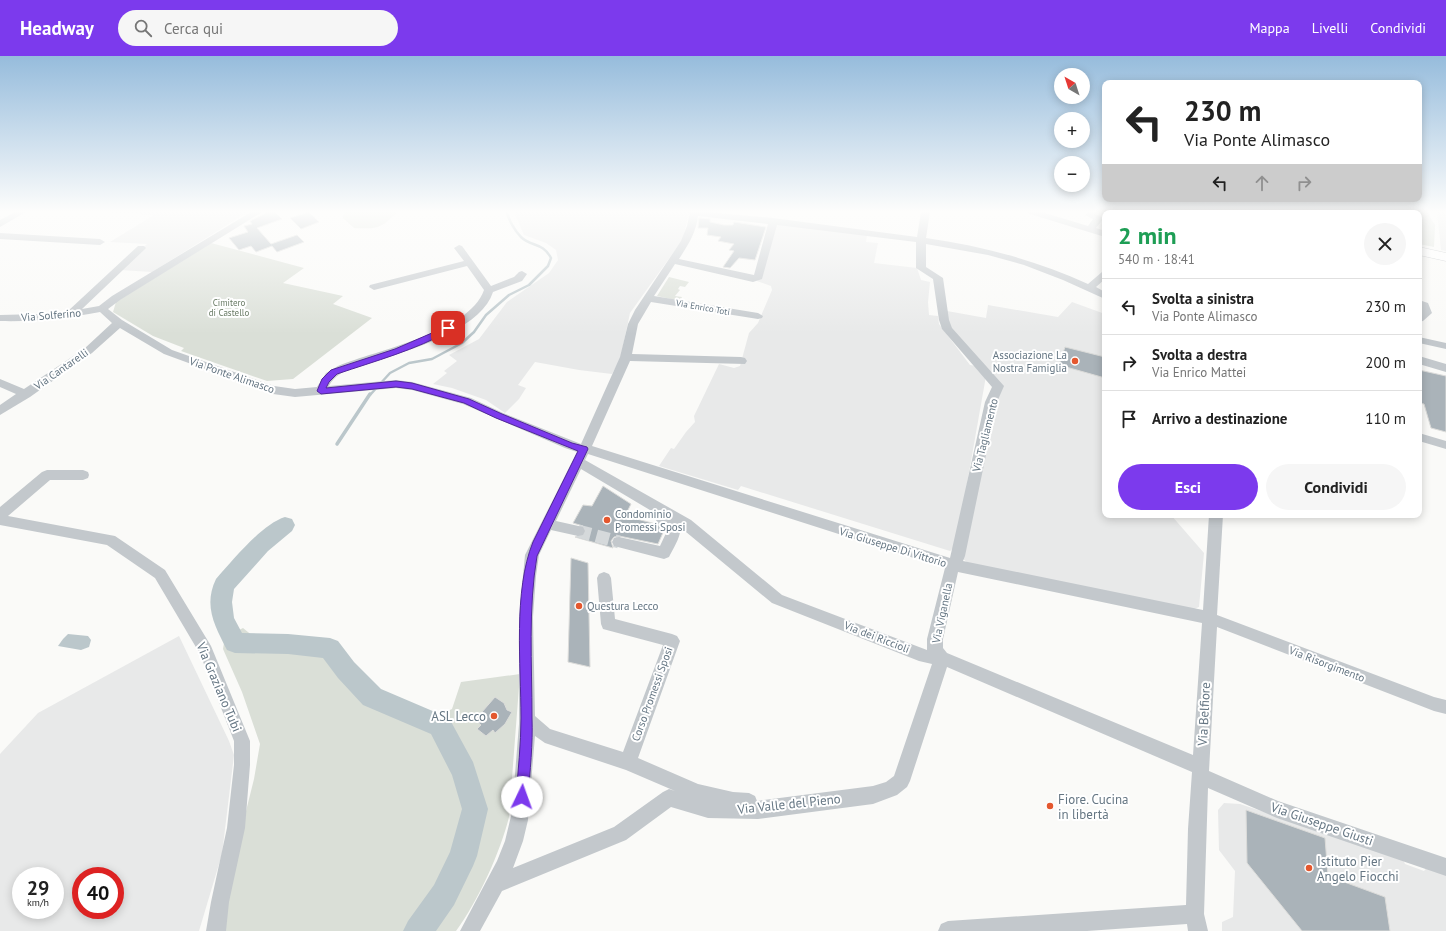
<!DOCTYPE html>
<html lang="it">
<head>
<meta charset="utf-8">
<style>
  body { margin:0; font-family:"PT Sans",sans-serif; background:#f6f6f6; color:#222; height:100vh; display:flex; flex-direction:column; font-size:15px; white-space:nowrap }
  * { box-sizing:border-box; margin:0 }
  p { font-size:13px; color:#767676 }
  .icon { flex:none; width:22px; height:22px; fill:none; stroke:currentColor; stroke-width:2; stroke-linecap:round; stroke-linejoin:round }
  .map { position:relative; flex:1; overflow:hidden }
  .side { position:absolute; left:1102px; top:154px; width:320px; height:308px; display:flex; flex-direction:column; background:#fff; border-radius:8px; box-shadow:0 2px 10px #0003 }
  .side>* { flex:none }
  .banner { position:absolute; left:1102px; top:24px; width:320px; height:122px; border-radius:8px; box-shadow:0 2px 10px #0003; background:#fff; color:#222; overflow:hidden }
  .needle { width:26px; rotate:321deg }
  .fabs { position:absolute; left:1054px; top:12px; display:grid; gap:8px }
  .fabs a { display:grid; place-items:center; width:36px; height:36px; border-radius:50%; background:#fff; box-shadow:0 2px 10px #0003; font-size:20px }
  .speed { position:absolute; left:12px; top:811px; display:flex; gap:8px; font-size:20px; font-weight:700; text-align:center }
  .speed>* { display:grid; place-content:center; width:52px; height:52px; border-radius:50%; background:#fff; box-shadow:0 2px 10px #0003; line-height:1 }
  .speed small { font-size:10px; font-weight:400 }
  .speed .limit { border:6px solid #d22; background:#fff; color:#111 }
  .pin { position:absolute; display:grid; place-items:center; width:34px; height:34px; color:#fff; margin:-17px; border-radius:8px; box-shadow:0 2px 6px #0006 }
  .me { position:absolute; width:44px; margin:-22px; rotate:3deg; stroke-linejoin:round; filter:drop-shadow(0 0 3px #0008) }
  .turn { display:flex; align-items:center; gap:14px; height:84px; padding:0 16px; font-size:18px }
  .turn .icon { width:52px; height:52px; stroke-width:2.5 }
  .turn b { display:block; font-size:28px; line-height:34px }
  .lanes { display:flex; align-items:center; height:38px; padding:0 16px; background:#0003; justify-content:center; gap:20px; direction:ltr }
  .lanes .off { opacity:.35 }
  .round { display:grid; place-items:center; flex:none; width:42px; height:42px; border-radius:21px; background:#f6f6f6 }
  .overview { display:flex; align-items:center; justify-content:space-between; height:68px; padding:0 16px }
  h1 { font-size:24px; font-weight:700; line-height:30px; color:#1e9e55 }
  .action { display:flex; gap:8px; margin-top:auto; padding:8px 16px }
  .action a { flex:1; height:46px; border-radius:24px; background:#7c3aed; color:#fff; font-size:16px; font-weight:700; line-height:46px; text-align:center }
  .action a+a { background:#f6f6f6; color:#222 }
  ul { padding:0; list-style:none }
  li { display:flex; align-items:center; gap:12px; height:56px; padding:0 16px; border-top:1px solid #e0e0e0 }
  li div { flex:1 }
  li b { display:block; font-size:15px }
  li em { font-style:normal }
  header { display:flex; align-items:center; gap:24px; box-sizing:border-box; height:56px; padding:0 20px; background:#7c3aed; color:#fff }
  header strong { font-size:19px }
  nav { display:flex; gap:22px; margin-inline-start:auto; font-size:14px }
  .search { width:280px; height:36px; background:#f6f6f6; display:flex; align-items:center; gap:10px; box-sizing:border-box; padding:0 14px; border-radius:22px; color:#767676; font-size:15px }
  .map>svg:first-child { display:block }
  .built { fill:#e8e9e9; fill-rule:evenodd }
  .green { fill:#dadfd7 }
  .water { fill:#bbc7cb }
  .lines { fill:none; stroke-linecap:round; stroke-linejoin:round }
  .stream-far1 { stroke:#bbc7cb; stroke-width:2.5 }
  .stream { stroke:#bbc7cb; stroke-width:3.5 }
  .river { fill:#bbc7cb; fill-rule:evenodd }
  .building { fill:#aab3b9; stroke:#dcdcda }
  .minor-tunnel { stroke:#d5d9db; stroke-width:13; stroke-dasharray:13 6; stroke-linecap:butt }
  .major-casing { stroke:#b5babe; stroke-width:1 }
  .minor { fill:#c3c8cc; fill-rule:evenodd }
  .major { fill:#fff; fill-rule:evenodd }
  .route { fill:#7c3aed; stroke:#51269a }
  .poi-dot { fill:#e4572e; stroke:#fff; stroke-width:1.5 }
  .labels { text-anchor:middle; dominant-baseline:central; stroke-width:4; stroke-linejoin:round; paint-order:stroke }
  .far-park-label { font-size:9px; fill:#687a64; stroke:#fff }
  .far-street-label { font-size:9px; fill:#657683; stroke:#fff }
  .street-label { font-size:11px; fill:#657683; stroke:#fff }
  .poi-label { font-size:11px; fill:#657683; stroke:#fff; text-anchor:start }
  .near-street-label { font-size:13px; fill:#657683; stroke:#fff }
  .near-poi-label { font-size:13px; fill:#657683; stroke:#fff; text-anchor:start }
</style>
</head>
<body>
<header>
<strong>Headway</strong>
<div class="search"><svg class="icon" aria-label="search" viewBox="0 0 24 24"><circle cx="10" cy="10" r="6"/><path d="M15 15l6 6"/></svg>Cerca qui</div>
<nav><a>Mappa</a><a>Livelli</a><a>Condividi</a></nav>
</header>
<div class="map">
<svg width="1446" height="875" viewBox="0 0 1446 875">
  <rect width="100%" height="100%" fill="#fafaf8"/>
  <g class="built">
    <path d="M108,156H248L152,216L120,214L147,188L110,186L154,159Z"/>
    <path d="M514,156H689L683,183L630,257L620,304L612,318L579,314L535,306L518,329L526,332L519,343L505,357L486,344L452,332L433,328L447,317L444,315L457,305L449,299L479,283L507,246L549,217L558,204L556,194L546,187L524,179Z"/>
    <path d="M1437,156H1446V195L1441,194Z"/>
    <path d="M779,168L867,179L866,186L878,187L874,207L917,212L921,224L930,226L928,246L929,259L938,260L939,268L970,309L976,310L986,320L956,490L950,495L741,430L738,434L659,410L671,392L674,393L686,376L695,366L694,360L719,308L734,312L740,310L749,277L758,267L772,234L771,230L757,225L774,169Z"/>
    <path d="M1072,246L1105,258V459H1171L1204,497L1199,551L1194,553L969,508L962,502L976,418L1002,329L949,271L947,255L986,262L988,249L1058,261Z"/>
    <path d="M179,580L229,685L234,699L222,798L199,875H0V698L38,657ZM21,820H55V854H21ZM81,820H115V854H81Z"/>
    <path d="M1224,747L1240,748L1402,801L1405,808L1424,815L1429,809L1446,815V875H1222V866L1233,861L1235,815L1219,794L1218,754Z"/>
  </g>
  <g class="green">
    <path d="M344,156H397C381,173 377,173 354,172L343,162Z"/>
    <path d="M1307,156H1427L1435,169L1434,191L1419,188V157H1309Z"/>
    <path d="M211,187L304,212L283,227L343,240L333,248L372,262L293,323L267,325L181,295L184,292L153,280L113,256L116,246Z"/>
    <path d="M669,221L689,226L685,231L680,230L678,233L680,234L675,240L682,241L680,245L657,240Z"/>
    <path d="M243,572L258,584L324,586L338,592L342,596L346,614L372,641L405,655L437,660L452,653L461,626L520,618L509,761C500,797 478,845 456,875H216L254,723L260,688L242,636L223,593L225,581Z"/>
  </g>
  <path class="water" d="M68,578L88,580L91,584L89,591L81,594L58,590L63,583Z"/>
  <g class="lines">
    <path class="stream-far1" d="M370,339L390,317L409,307L432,303L462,287L474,276L486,259L509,239L529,229L548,210L551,202C543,186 531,191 521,181C515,175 508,163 507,156"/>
    <path class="stream" d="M337,388L370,338"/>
    <path class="river" d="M285,461L292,463L295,469L292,475L268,495L234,533L232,546L234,562L242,577L288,578L330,582L338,585L354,606L381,633L449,662L473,706L488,753L477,800L473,810L454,849L436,875H403L408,865L434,829L450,796L462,753L452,719L431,678L363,649L338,622L323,602L288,598L235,597L227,594C215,570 203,550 216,523C233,504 262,468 285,461Z"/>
  </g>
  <g class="building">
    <path d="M268,156H275L282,163L257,172L271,188L297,179L304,186L277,196L272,190L256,196L251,190L239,194L229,182L248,176L244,170L252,168L250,165Z"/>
    <path d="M309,156L319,166L301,173L290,162Z"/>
    <path d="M699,162L710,163V166L724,169H733L734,166L766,171L755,204L739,202L730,212L723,211L734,195L729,194L734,188L718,185L721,181L707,179L708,172H698Z"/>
    <path d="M1065,291L1105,301V322L1059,309Z"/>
    <path d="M1419,314L1446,320V376L1431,372L1424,348L1419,347Z"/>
    <path d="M603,430L631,448L625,460L656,468L665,472L658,488L619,480L614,481L611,485L613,492L575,481L583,480L586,474L583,470L573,467L583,449L592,450Z"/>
    <path d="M571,502L588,507L590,611L568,606Z"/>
    <path d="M495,641L504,647L507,654L512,656L505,668L495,677L493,674L486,680L477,673L481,669L475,664Z"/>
    <path d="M1246,754L1325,782L1328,820L1385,841L1390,875H1302L1247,807Z"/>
  </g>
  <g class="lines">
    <path class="minor-tunnel" d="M578,475L619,486"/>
    <g class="major-casing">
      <g id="major">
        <path d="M1268,156H1282L1283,157H1269Z"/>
        <path d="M1419,191L1446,197V205L1419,199Z"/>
      </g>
    </g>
    <g class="minor">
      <path d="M15,156H26L0,171V164Z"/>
      <path d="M251,156H262L120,244L108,253L122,264L172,294L274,330L295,333L317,331L326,317L338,310C376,294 469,277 484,234L467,210L374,234L369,231L370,229L464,205L454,192L459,189L462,190L491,230L514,221L519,216L522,215L527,218L522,225L493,236C483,269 424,290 393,299C374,305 338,311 329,330L396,324L412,326L471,342L503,357L581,388L620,301L628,268L635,254L681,185L687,170L690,156H708L773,162L917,181L921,156H930L926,182C982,190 1036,204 1088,228L1102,216L1105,215V223L1096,231L1105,236V243L1063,224L1024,209L988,199L926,188V211L943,222L949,264L952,272L1004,330L997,346L965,500L963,505L1203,554L1209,459H1223L1217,559L1434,641L1446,644V658L1434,655L1217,571L1209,715L1278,745L1446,802V820L1277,762L1208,732L1204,858L1208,875H1188L1187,868L1087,875H938L941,868L948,865L1186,849L1188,773L1192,716L947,611L910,725L907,731L897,739L873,748L758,763L708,762L671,751L626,784L502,835L480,875H460L497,805L505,785L512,756L519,668V561L525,499L577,396L565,392L463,348L412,334L396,332L295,341L273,338L164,298L120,272L92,297L30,341L0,359V349L16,338L0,331V323L24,333L84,293L112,267L100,256C67,262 34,266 0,265V259L38,258L68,255L138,190H144L146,192L144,194L82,253L99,250L112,240ZM698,160L768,168L754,219L679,203C688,189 696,177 698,160ZM777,169L916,186V212L933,223L939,264L942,273L992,331L985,346L950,502L592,390L630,305L745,308L747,305L745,302L741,301L632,298L638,268L651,246L758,263L762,262L763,260L758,257L654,240L675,208L753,226L762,223ZM588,398L945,512L927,583V594L782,539L691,464L585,404ZM581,413L660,460L656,464L658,468L666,471L667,475L660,490L619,481L614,482L612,486L614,490L664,503L669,501C673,493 682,479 680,471L772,547L919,605L932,608L894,720L886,726L873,730L757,745L755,740L749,737L733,736L698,728L638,702L680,585L677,580L672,578L615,563L611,522L609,518L604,516L599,518L597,522L601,568L603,573L663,589L623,696L550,673L535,660L533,561L536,520L539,499L551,474L578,480L583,479L585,475L583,471L556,465ZM958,516L1202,567L1193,699L947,597L943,592V583ZM535,680L545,687L626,714L675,735L669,733L663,736L614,771L513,812L523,785L528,764Z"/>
      <path d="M1028,156H1042L1088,170L1093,163L1085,159L1088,156H1097L1096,158L1104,162L1096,172L1105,175V181L1030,158Z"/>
      <path d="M1108,156H1121L1122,157H1109Z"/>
      <path d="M1145,156H1158L1159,157H1146Z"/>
      <path d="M1159,156H1172L1173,157H1160Z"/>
      <path d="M1298,156H1308L1309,157H1299Z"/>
      <path d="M0,177L100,183L105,186L100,189L0,183Z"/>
      <path d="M1419,244L1428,247L1432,257L1423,265L1419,266V258L1421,256L1419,251Z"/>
      <path d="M1419,281L1446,287V293L1419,287Z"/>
      <path d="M1419,300L1446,308V316L1419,308Z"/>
      <path d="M1419,377L1446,385V393L1419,385Z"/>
      <path d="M47,414H83L88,416L89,419L88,422L83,424H50L8,460L115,480L165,514L211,590L250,685V709L245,772L229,846L226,875H206L211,846L227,772L234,709V685L200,598L155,522L107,489L0,469V451L42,416Z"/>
    </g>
    <use href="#major" class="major"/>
  </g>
  <linearGradient id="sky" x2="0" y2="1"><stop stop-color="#96bcdc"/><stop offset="0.56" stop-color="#fdfdfc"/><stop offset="1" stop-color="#fdfdfc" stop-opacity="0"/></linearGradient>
  <rect width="1446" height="278" fill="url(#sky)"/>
  <path class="route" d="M448,270L451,271V274C416,294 375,305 337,318L329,326L326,332L396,325L412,327L469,343L502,358L572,387L587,391L588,393L537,500C528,553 532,607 532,662C533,688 530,715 528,741L526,745L522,747L518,745L516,741C518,715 521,688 521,662C521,609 513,535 533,486L578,395L496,362L464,347L412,333L396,331L321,338L317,335L322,323L331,314L395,293Z"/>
  <g class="poi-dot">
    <circle cx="1075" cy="305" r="4"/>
    <circle cx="607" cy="464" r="4"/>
    <circle cx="579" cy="550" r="4"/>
    <circle cx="494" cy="660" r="4"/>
    <circle cx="1050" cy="750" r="4"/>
    <circle cx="1309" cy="812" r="4"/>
  </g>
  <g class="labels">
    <g class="far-park-label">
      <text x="229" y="246">Cimitero<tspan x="229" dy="10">di Castello</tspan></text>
    </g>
    <g class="far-street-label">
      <text transform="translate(703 251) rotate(10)">Via Enrico Toti</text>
    </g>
    <g class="street-label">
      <text transform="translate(51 259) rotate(-5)">Via Solferino</text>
      <text transform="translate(61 313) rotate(-35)">Via Cantarelli</text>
      <text transform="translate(232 319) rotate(19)">Via Ponte Alimasco</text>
      <text transform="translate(985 379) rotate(-76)">Via Tagliamento</text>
      <text transform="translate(893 491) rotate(17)">Via Giuseppe Di Vittorio</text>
      <text transform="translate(942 557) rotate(-78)">Via Viganella</text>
      <text transform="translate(877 581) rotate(21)">Via dei Riccioli</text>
      <text transform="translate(1327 608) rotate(21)">Via Risorgimento</text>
      <text transform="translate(652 638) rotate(-70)">Corso Promessi Sposi</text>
    </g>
    <g class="poi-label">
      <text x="1067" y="299" text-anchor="end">Associazione La<tspan x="1067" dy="13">Nostra Famiglia</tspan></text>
      <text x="615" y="458">Condominio<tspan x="615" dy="13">Promessi Sposi</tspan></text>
      <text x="587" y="550">Questura Lecco</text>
    </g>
    <g class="near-street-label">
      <text transform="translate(219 631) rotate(67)">Via Graziano Tubi</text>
      <text transform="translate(1204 658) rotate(-87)">Via Belfiore</text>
      <text transform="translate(789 748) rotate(-6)">Via Valle del Pieno</text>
      <text transform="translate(1322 768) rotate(19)">Via Giuseppe Giusti</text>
    </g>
    <g class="near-poi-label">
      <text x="486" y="660" text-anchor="end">ASL Lecco</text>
      <text x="1058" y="743">Fiore. Cucina<tspan x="1058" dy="15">in libertà</tspan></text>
      <text x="1317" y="805">Istituto Pier<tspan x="1317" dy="15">Angelo Fiocchi</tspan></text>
    </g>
  </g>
</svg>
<div class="fabs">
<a><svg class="needle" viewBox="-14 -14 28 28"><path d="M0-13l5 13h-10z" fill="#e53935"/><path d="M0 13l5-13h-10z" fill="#767676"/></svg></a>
<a>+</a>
<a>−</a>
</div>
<div class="speed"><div>29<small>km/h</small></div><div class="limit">40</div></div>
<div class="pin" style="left:448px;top:272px;background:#d93025"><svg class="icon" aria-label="arrive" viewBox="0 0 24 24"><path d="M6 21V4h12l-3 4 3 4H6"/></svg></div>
<svg class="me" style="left:522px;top:741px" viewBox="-20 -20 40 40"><circle r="19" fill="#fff"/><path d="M0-13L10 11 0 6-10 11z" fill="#7c3aed"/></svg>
<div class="banner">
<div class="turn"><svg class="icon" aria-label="left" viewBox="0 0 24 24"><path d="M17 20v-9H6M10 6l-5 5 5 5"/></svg><div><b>230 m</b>Via Ponte Alimasco</div></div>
<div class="lanes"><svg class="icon" aria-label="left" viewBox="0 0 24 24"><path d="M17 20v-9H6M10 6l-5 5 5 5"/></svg><svg class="icon off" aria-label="ahead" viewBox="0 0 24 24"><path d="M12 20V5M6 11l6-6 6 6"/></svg><svg class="icon off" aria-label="right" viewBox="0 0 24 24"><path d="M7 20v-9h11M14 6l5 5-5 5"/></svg></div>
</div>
<section class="side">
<div class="overview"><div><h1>2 min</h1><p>540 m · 18:41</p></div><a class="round"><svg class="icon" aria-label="close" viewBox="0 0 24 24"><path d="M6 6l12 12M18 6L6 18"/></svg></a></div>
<ul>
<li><svg class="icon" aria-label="left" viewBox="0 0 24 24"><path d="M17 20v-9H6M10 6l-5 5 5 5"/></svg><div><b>Svolta a sinistra</b><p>Via Ponte Alimasco</p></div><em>230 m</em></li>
<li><svg class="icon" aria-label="right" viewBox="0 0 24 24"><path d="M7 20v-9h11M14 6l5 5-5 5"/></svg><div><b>Svolta a destra</b><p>Via Enrico Mattei</p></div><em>200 m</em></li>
<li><svg class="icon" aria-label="arrive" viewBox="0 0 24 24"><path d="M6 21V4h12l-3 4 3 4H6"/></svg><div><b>Arrivo a destinazione</b></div><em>110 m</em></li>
</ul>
<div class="action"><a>Esci</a><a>Condividi</a></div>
</section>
</div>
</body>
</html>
